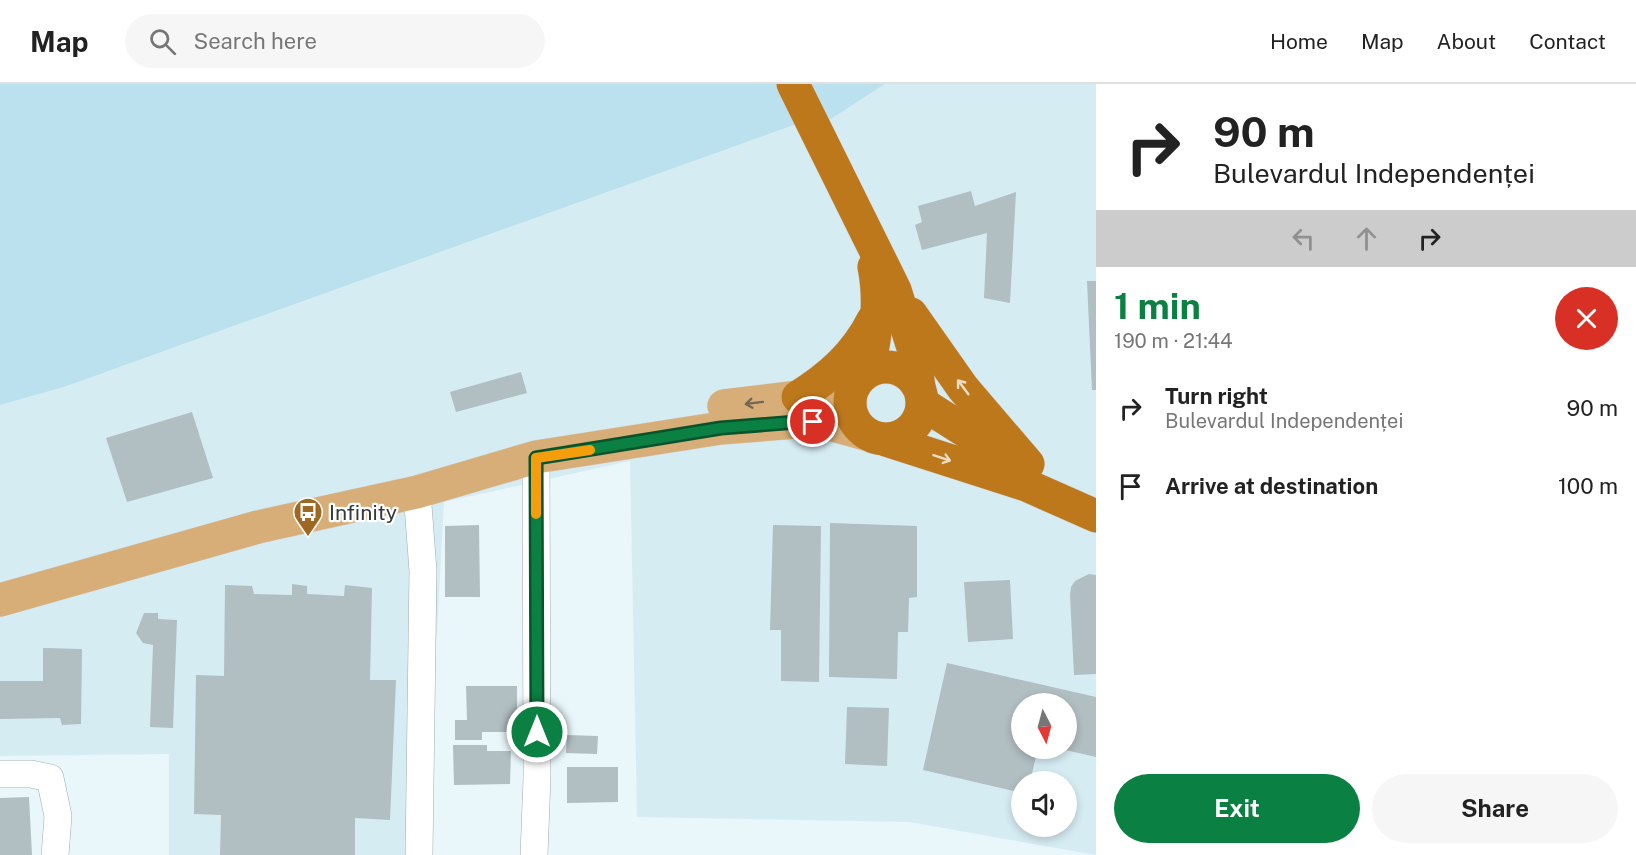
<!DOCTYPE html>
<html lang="en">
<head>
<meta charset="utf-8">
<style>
  body { margin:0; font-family:"Public Sans",sans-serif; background:#f6f6f6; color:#222; height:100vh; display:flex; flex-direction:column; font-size:22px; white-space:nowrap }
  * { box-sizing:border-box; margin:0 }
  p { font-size:20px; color:#767676 }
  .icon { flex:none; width:33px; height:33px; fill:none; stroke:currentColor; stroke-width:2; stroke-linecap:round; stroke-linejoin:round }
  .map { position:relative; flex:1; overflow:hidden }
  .panel { display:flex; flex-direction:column; background:#fff; width:540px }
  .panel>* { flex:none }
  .top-card { background:#fff; color:#222; overflow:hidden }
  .needle { width:39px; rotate:174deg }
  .tools { position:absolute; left:1011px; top:609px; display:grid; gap:12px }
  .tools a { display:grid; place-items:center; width:66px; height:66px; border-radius:50%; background:#fff; box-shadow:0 3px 9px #0003; font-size:30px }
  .pin { position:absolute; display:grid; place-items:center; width:51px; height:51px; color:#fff; margin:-26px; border:3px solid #fff; border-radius:50%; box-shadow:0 2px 6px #0007 }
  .me { position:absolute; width:66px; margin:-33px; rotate:0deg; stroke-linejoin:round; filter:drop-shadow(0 0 4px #0008) }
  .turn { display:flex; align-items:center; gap:21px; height:126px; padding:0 18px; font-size:27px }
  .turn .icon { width:78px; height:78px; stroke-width:2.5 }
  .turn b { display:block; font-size:42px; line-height:51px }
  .lanes { display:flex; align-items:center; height:57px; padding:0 18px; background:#0003; justify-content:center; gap:30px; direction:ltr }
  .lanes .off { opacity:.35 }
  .round { display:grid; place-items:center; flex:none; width:63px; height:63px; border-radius:32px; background:#f6f6f6 }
  .overview { display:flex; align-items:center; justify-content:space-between; height:102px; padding:0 18px }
  h1 { font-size:36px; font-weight:700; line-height:45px; color:#0b8043 }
  .primary-button { display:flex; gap:12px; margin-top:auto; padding:12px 18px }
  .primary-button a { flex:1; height:69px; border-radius:36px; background:#0b8043; color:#fff; font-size:24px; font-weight:700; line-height:69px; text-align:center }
  .primary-button a+a { background:#f6f6f6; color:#222 }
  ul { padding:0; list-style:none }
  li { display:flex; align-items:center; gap:18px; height:78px; padding:0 18px }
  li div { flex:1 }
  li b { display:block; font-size:22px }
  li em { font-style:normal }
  header { display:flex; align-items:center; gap:36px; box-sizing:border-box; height:84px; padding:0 30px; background:#fff; border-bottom:2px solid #e0e0e0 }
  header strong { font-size:28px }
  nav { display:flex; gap:33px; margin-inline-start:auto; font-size:21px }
  .search { width:420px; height:54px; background:#f6f6f6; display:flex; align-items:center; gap:15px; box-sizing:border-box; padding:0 21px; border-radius:33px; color:#767676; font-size:22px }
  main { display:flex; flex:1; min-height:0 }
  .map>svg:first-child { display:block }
  .built { fill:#d6ecf3; fill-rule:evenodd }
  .green { fill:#bae1ed }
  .building { fill:#b1bec2 }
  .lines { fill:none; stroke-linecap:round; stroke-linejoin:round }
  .minor-casing { stroke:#9facb0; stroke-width:28 }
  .major-casing { stroke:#d2d4d4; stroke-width:34 }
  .highway-casing { stroke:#d2d4d4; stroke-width:34 }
  .minor { stroke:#fff; stroke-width:27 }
  .major { stroke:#d7ae77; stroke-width:33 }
  .highway { stroke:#bd781c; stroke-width:33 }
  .oneway { stroke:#eeddc6 }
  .oneway2 { stroke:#756853 }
  .route-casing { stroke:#07532c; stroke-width:15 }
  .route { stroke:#0b8043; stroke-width:10 }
  .slow { stroke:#f59e0b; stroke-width:10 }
  .labels { text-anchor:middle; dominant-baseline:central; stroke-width:4.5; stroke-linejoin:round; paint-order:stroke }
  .poi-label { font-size:21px; fill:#343a3b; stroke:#fff; text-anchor:start }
</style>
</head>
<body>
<header>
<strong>Map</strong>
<div class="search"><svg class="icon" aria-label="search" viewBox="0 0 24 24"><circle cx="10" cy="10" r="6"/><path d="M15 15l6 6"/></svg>Search here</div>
<nav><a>Home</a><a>Map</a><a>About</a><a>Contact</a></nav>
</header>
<main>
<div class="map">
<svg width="1096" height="771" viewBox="0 0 1096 771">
  <rect width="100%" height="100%" fill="#e9f7fb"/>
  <path class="built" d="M885,0H1096V771L909,738L637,733L630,377L444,418L425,771H169V670L0,672V321L64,303L797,40L814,46ZM1022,620H1066V664H1022ZM1022,698H1066V742H1022Z"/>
  <path class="green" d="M0,0H885L814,46L797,40L64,303L0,321Z"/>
  <g class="building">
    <path d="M971,107L975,122L1016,108L1010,219L984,214L987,149L922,166L915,141L922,138L918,122Z"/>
    <path d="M1087,197H1096V306H1092Z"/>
    <path d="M521,288L527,309L456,328L450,308Z"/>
    <path d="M192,328L213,394L127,418L106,354Z"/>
    <path d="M830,439L917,442V513L909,514L908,548H898L897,595L829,593Z"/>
    <path d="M479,441L480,513H445V442Z"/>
    <path d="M773,441L821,442L819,598L781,597V546H770Z"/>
    <path d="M1089,490L1096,491V590L1074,591L1070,511L1071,503L1075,497Z"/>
    <path d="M1010,496L1013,555L968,558L964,498Z"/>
    <path d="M292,500L307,502V510L344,512L345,501L372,504L370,596H396L390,736L355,734V771H220L221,731L194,730L196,591L224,592L225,501L252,502L254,510L292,511Z"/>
    <path d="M144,529H158V535L177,536L173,644L150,643L153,561L143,559L136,549Z"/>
    <path d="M43,564L82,565L81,640L62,641L60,634L0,635V597H43Z"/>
    <path d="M947,579L1096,613V673L1061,665L1066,664V620H1022V664H1038L1030,698H1022V709L923,686Z"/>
    <path d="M466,602H517V648H482V656H455V636H467Z"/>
    <path d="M847,623L889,624L887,682L845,680Z"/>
    <path d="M567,651L598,652L597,670L566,669Z"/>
    <path d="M453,661H487V667H511L510,700L454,701Z"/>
    <path d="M567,683H618V718L567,719Z"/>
    <path d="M29,713L32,771H0V714Z"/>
  </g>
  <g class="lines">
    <g class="minor-casing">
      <g id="minor">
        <path d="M417,408L423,487L419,771"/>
        <path d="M0,690H31L50,694L58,732L55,771"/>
        <path d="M534,771L537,694L536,373"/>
      </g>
    </g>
    <g class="major-casing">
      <g id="major">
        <path d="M724,322L798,313L853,303"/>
        <path d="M0,516L258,443L417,408L536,373L721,344L797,338L826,339L866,350"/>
      </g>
    </g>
    <g class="highway-casing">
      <g id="highway">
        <path d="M793,0L895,206L914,267L919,303"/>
        <path d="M911,230L963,304L1028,380"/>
        <circle cx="886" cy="319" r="36"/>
        <path d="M868,287C876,252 881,218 874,183"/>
        <path d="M798,313C830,293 856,270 873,236"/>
        <path d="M923,320L992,364L1014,374"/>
        <path d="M886,356L1026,401L1096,432"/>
      </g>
    </g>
    <use href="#minor" class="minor"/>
    <use href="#major" class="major"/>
    <use href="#highway" class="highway"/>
  </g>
  <defs><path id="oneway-shaft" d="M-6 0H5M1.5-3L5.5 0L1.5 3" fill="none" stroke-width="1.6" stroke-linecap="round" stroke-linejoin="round" transform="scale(1.5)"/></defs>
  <g class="oneway">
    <use href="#oneway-shaft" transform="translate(963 303) rotate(-127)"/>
    <use href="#oneway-shaft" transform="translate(942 374) rotate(18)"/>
  </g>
  <use class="oneway2" href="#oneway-shaft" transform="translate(754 319) rotate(173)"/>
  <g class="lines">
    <g class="route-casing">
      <path id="route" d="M537,648L536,374L721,344L797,338H813"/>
    </g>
    <use href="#route" class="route"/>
    <path class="slow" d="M536,430V374L590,366"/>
  </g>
  <defs>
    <g id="bus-pin" transform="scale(1.5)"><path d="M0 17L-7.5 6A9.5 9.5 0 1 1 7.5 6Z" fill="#9e6722" stroke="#fff"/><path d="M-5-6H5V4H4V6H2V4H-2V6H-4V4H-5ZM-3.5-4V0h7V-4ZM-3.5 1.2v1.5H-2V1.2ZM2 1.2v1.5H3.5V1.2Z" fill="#fff"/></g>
  </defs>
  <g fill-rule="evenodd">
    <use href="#bus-pin" x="308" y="428"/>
  </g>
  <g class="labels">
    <g class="poi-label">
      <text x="329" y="428">Infinity</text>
    </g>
  </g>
</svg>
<div class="tools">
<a><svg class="needle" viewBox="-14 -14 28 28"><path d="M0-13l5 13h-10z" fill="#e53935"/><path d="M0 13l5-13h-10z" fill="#767676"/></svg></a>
<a><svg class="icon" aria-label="sound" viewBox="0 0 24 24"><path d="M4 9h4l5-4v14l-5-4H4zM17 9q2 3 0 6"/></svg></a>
</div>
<div class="pin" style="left:813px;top:338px;background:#d93025"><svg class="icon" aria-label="arrive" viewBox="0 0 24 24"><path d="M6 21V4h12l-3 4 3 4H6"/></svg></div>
<svg class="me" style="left:537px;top:648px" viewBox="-20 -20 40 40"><circle r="17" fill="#0b8043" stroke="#fff" stroke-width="3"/><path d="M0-11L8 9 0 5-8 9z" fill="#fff"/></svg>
</div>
<section class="panel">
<div class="top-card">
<div class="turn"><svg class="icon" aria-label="right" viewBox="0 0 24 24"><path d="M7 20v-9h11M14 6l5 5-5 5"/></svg><div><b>90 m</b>Bulevardul Independenței</div></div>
<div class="lanes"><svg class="icon off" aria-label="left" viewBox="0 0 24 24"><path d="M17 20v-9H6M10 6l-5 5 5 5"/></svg><svg class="icon off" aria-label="ahead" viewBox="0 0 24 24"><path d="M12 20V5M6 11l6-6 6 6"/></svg><svg class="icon" aria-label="right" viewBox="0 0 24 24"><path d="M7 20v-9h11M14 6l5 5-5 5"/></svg></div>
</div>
<div class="overview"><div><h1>1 min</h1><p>190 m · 21:44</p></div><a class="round" style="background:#d93025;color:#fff"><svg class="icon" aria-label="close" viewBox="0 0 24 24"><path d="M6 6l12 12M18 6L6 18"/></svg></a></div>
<ul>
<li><svg class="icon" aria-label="right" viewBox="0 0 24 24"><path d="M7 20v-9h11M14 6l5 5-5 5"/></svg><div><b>Turn right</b><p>Bulevardul Independenței</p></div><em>90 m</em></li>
<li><svg class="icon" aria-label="arrive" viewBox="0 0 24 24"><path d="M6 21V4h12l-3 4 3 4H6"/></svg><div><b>Arrive at destination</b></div><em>100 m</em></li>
</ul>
<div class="primary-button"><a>Exit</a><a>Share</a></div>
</section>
</main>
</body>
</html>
